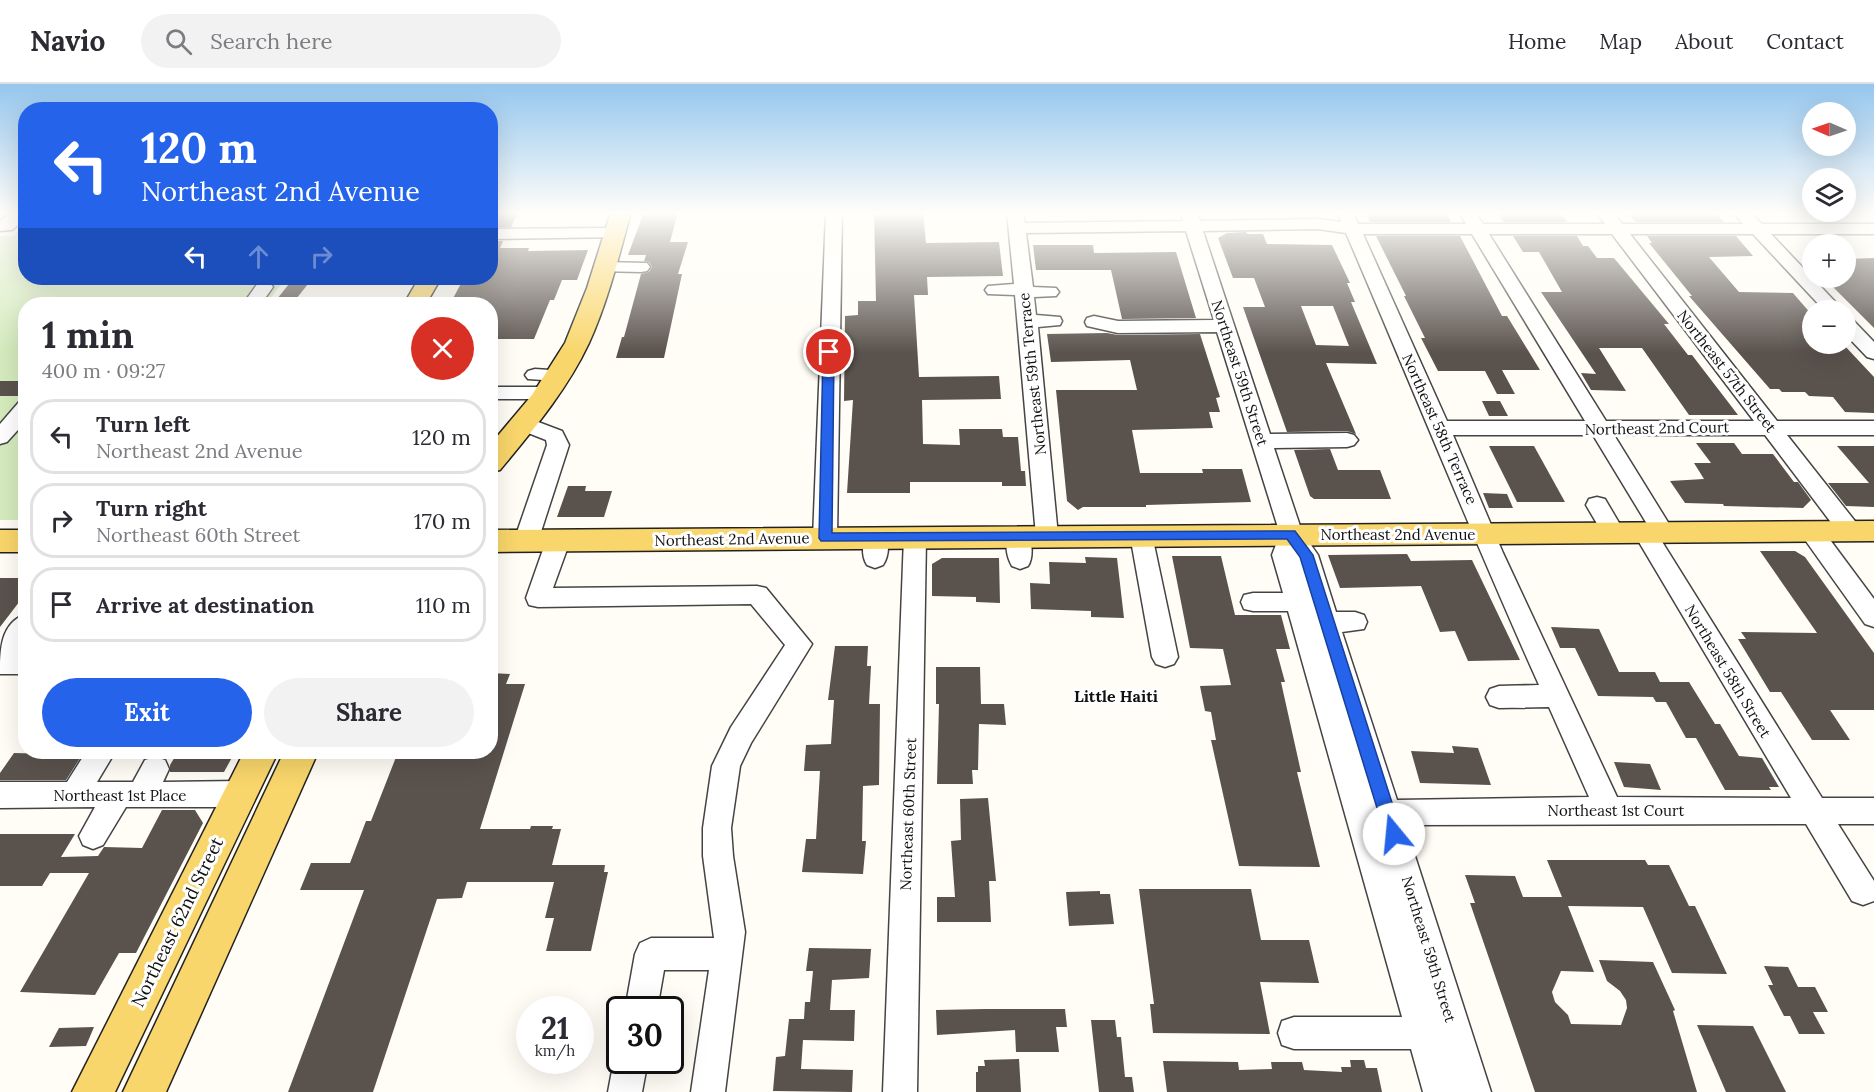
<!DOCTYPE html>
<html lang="en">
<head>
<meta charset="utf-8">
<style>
  body { margin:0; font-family:Lora,serif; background:#f2f2f3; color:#2b2b33; height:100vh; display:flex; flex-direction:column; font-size:22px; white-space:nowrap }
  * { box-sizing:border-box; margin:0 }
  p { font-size:20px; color:#7c7c81 }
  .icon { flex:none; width:33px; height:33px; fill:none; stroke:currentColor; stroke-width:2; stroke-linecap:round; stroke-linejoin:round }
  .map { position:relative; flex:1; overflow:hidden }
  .panel { position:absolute; left:18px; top:213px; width:480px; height:462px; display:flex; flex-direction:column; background:#fff; border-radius:24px; box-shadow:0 6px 24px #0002 }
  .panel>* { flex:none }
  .hud { position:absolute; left:18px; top:18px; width:480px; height:183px; border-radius:24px; box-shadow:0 6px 24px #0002; background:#2563eb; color:#fff; overflow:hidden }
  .needle { width:39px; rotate:272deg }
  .buttons { position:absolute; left:1802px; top:18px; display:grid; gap:12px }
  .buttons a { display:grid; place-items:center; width:54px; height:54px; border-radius:50%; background:#fff; box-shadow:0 6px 24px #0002; font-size:30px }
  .speed { position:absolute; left:516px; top:912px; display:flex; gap:12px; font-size:30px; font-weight:700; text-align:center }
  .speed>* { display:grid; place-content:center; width:78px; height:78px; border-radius:50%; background:#fff; box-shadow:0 6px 24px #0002; line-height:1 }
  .speed small { font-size:15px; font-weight:400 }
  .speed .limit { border:3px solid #111; border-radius:9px; background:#fff; color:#111 }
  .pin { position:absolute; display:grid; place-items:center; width:51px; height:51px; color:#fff; margin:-26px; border:3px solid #fff; border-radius:50%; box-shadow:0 2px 6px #0007 }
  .me { position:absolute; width:66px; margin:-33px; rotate:343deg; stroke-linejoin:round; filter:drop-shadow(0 0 4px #0008) }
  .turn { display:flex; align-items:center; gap:21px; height:126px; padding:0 24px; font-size:27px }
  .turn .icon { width:78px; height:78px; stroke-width:2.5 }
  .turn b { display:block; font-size:42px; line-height:51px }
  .lanes { display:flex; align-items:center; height:57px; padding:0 24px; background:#0003; justify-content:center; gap:30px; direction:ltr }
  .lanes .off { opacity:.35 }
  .round { display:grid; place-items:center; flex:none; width:63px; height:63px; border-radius:32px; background:#f2f2f3 }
  .head { display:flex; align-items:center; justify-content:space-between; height:102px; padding:0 24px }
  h1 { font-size:36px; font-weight:700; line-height:45px }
  .button { display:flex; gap:12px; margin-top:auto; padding:12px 24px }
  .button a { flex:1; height:69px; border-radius:36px; background:#2563eb; color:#fff; font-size:24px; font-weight:700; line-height:69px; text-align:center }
  .button a+a { background:#f2f2f3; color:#2b2b33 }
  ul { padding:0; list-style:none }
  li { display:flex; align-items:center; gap:18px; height:75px; margin:0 12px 9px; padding:0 12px; border:3px solid #e1e1e2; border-radius:24px }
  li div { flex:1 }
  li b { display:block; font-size:22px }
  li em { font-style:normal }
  header { display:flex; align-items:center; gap:36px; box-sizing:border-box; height:84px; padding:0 30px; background:#fff; border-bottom:2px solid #e1e1e2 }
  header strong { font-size:28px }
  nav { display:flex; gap:33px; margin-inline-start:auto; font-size:21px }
  .search { width:420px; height:54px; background:#f2f2f3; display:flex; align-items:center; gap:15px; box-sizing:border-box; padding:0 21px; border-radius:33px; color:#7c7c81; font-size:22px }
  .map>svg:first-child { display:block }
  .green { fill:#d5ebbd }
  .building { fill:#5a524d; fill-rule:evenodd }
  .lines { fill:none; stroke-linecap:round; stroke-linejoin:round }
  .minor-casing { stroke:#444; stroke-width:3 }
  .major-casing { stroke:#222; stroke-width:3 }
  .minor { fill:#fff; fill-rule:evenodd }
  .major { fill:#f9d66b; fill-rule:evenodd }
  .route { fill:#2563eb; stroke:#184099; stroke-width:1.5 }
  .labels { text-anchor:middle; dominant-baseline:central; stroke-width:6; stroke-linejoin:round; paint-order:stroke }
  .street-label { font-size:15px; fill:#111; stroke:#fff }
  .neighbourhood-label { font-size:16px; font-weight:bold; fill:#111; stroke:#fff }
  .near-street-label { font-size:18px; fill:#111; stroke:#fff }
</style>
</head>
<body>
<header>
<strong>Navio</strong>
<div class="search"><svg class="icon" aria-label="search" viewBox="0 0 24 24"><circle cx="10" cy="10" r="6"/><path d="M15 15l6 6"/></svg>Search here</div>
<nav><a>Home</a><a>Map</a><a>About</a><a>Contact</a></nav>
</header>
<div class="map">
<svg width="1874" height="1008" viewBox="0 0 1874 1008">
  <rect width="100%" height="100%" fill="#fffdf5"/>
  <path class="green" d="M25,140L26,194H286L266,220H26L25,436H0V152H13Z"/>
  <g class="building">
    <path d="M490,128H518L511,143H490Z"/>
    <path d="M644,128H678L670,158H688L678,190H682L664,274H616L622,253H624L641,190L649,188L652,183L649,178L644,177L646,171H628Z"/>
    <path d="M874,128H923L926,159L999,158L1003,192L927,193L928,211H914L919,293L999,292L1001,315L922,316L923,360L960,361L959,345H1002L1003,353H1018L1021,387H1025L1026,402H1002V398H910V409H847L853,316L844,317L845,232L858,231V217H876Z"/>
    <path d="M1365,128H1446L1451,138H1370Z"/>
    <path d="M1497,128H1560L1567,138H1504Z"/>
    <path d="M1627,128H1715L1724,138H1635Z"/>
    <path d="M1246,148L1247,150H1263L1267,160L1332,161L1350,199H1347L1355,218H1351L1377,280L1326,279L1356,350L1347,347L1287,348L1243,223H1265L1254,194H1233L1218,154L1227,149ZM1301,222H1333L1349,262L1316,261Z"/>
    <path d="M1376,152H1460L1502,232H1507L1540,286H1502L1515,310H1497L1485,287H1438L1421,254H1425L1404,212H1406Z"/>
    <path d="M1513,152H1577L1583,162H1588L1597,174H1614L1669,240H1664L1688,271H1692L1738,331H1689L1642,264H1599L1626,307L1591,306L1581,289L1596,290L1541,208H1562L1539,168H1523Z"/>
    <path d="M1647,152H1736L1753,172L1709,173L1739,208L1793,209L1812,231V260H1843L1874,293V329L1845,328L1833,313L1809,312L1805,308H1782L1779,305H1770L1689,212H1692L1649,159H1652Z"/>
    <path d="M490,157H503L500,164H529L528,167L588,166L577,196H562L554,216H550L534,255H490V220H450L464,194H490Z"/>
    <path d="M1033,161H1093L1094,169L1176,168L1196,234L1122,235L1111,186H1036Z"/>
    <path d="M1874,174V244L1824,194H1845V175Z"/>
    <path d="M289,200H308L292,220H273Z"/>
    <path d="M1107,249L1118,251L1200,250L1220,313L1216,314L1220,328H1209L1213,344L1132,346L1140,389H1203L1202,385H1242L1251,418L1146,421V423H1083L1078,426L1067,417L1056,306H1137L1130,276L1051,278L1047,250Z"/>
    <rect x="0" y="297" width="26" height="15"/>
    <path d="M1482,317H1500L1508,332H1489Z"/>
    <path d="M1696,359H1734L1742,370H1773L1794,398H1798L1811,416L1803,424L1724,422L1723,420L1685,419L1670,397L1704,395L1694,379H1711Z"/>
    <path d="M1489,362H1534L1565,418H1517Z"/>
    <path d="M1837,362H1874V423L1846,422L1828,399H1869Z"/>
    <path d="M1330,365L1338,386H1380L1391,415H1314L1310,412L1294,366Z"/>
    <path d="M568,402H586L585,407H612L604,433H557Z"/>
    <path d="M1483,409L1507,410L1513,424H1489Z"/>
    <path d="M1760,467H1795L1805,473L1874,569V626H1830L1850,656H1812L1781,608H1770L1738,555H1746L1741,548L1817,549Z"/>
    <path d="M1407,470L1411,477L1472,476L1520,576L1468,577L1455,547L1440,548L1421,502L1340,504L1328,471Z"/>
    <path d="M1172,472H1221L1235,531H1281L1290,565H1276L1285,598H1281L1301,688H1297L1320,783L1239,782L1211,656H1216L1211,628L1205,627L1200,602L1231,601L1223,565L1190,564Z"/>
    <path d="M1085,473L1117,474L1124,534L1091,533V527L1031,525L1030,499L1050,500L1049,478L1086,479Z"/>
    <path d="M942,474H999L1000,519L976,518V513L932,512V480Z"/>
    <path d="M0,494H26V509L0,543Z"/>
    <path d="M1551,543L1599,545L1619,588H1655L1660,598H1689L1715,640H1720L1739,672L1762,674L1779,703H1769L1771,706H1725L1696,654H1686L1666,618H1656L1653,613L1598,612L1575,564H1560Z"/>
    <path d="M835,562H868L867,582H871L869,620H880L879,701L863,702L862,757H866L863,790L802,788L806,755H816L820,687H804L806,661L831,660L834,616H828Z"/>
    <path d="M936,583H980L981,620H1004L1006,641L979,640L978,686H972L973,700H937L939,620H936Z"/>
    <path d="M490,589L510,590L506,600H525L480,745H530L531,742H553L552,745H561L552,781H605L604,788H608L591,867H546L554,834H545L554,798H467L462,814L437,815L373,1008H288L364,806H300L311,779H350L366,737H371L398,668H490Z"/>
    <path d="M1452,662L1478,664L1491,701L1420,699L1411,667L1454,669Z"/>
    <path d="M52,668H84L66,696H0V689L14,669L51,670Z"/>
    <path d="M178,668H235L224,688H170V681Z"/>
    <path d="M1614,678L1650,680L1661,706L1624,703Z"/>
    <path d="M988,714L996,797H989L991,838H937V813H955L951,757L961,756L960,715Z"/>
    <path d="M162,726H195L203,739L136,869H119L95,911L20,908L89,789H50L42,802H0V750H75L61,773L98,772L104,763L142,764Z"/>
    <path d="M1547,776H1645L1648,781H1669L1689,822H1695L1727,890L1672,889L1643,823L1568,822L1594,888L1561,887L1552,908L1555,918L1568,931L1571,940L1621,941L1627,924L1626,916L1620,907L1607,897L1599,876L1653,878L1675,926L1673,927L1697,1008H1535L1470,819H1475L1465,791L1515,792L1523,813H1562Z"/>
    <path d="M1139,805H1251L1261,856H1309L1319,899L1260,898L1270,950L1153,949L1150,920H1154Z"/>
    <path d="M1100,807V810H1110L1114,840L1069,842L1066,808Z"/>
    <path d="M809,864L871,865L869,894L832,896L830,926H855L854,957L803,956L801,985L853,986L852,1008L773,1007L776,973L785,972L789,935H804L805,918H810L813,887H806Z"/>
    <path d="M1764,882L1788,883L1798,903H1815L1828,928H1813L1825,950H1799L1790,932H1784L1768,901H1773Z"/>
    <path d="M985,925H1065L1067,943H1056L1059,968H1016L1015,946L937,951L936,926Z"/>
    <path d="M1091,936H1115L1117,953H1121L1125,993H1132L1134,1008H1099Z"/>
    <path d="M1697,941L1753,942L1786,1008H1726Z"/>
    <path d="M94,943L86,962L49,963L59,944Z"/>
    <path d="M1019,975L1021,1008H976V988H978V982H985L984,976Z"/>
    <path d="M1350,976H1364L1366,984H1377L1382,1008H1167L1163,977L1238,978L1239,986L1272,985L1271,978H1302L1304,986L1342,988L1341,983H1351Z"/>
  </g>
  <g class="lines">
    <g class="minor-casing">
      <g id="minor">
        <path d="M12,128H26V134L12,146L0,147V137Z"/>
        <path d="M826,128H842L837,454L833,460L825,462L817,460L813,454Z"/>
        <path d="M1007,128H1023L1025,139L1183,137L1181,128H1197L1200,137L1318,135L1341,138L1339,133L1347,128L1353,129L1358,140H1466L1459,128H1475L1483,140H1605L1596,128H1613L1622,140H1743L1733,128H1750L1762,140H1874V150H1771L1843,226H1824L1753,150H1630L1777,337H1874V351H1787L1858,441L1861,447L1858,453L1850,455L1842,453L1765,351H1614L1674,448L1671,454L1661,456L1822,714H1874V740H1838L1874,797V817L1863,821L1852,817L1806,740L1405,741L1491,1008H1457L1452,992L1457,1008H1423L1411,965H1294L1282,961L1278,949L1282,937L1294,933H1402L1288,527H1253L1244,525L1241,518L1244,511L1253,509H1283L1272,471L1280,450L1217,248L1118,249L1087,242L1085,238L1087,234L1094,232L1118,237L1214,236L1186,147L1026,149L1033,203L1056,204L1059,208L1056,212L1034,213L1036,231L1060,233L1062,237L1060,241L1038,243L1058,452L1055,458L1047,460L1039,458L1036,452L1015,211L988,210L985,206L988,202L1014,200ZM1318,145L1346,149C1411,300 1472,452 1539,601L1499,602L1490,605L1486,613L1490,621L1499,624L1549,623L1589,713L1397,716L1342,548L1364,545L1367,538L1364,531L1355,528H1336L1318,471L1302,448L1274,364L1347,363L1354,361L1358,356L1354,351L1347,349L1270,350L1203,147ZM1363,150H1472L1585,337H1447ZM1489,150H1612L1754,337H1606ZM1453,351H1593L1647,440L1636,442L1633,448L1791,714L1617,713L1503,469Z"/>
        <path d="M615,144L621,145L623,149L621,153L490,155V145Z"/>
        <path d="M603,178L647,179L650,183L647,187L641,188L597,187L594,183L597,179Z"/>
        <path d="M264,198L270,199L273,203L261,220H243L258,199Z"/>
        <path d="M1845,233L1852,235L1874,258V275L1867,273L1845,250Z"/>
        <path d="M535,285L565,287L568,291L565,295L558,297L528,295L525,291L528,287Z"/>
        <path d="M490,303H547L554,304L557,309L554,314L547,315H490Z"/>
        <path d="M26,316V337L7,358L0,360V340L19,318Z"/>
        <path d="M525,333L562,347L569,361L538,457L534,463L526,465L518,463L514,457L547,361L546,356L518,345L515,340L518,335Z"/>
        <path d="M1597,413L1605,415L1625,449L1622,455L1614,457L1606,455L1586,421L1589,415Z"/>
        <path d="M1811,439L1819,441L1874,515V543L1865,540L1803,453L1800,447L1803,441Z"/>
        <path d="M1141,443L1149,445L1152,451L1178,573L1174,580L1165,583L1156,580L1152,573L1130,451L1133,445Z"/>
        <path d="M1018,444L1026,446C1032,456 1034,472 1028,482L1020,485L1012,482C1006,472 1004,456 1010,446Z"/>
        <path d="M876,445L884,447C890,457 889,472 883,481L875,484L867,481C861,472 862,457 868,447Z"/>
        <path d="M915,445L923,447L926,453L917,1008H883L904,453L907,447Z"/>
        <path d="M558,449L566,451L570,457L553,504L757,502L766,504L812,560L751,659L740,682L731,744L733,772L745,848L725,1008H691L709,886H664L657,926H625L635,870L640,859L651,854H714L703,772V744L712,682L731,643L785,561L751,520L538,523L529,521L526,514L546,457L550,451Z"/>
        <path d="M26,530V560L18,570H26V590H0C0,567 0,539 26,530Z"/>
        <path d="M86,668H115L97,698H133L145,676L155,673L165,676L169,685L163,698L240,697L250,701L254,710L250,719L240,723H126L103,761L93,765L83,761L79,752L95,723L0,724V698H67Z"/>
        <path d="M619,964L620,976H648L642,1008H608L614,976Z"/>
      </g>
    </g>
    <g class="major-casing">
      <g id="major">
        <path d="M611,128H631C619,172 608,217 589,259C567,306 533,346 500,386L490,388V361L532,311L565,259L587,204Z"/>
        <path d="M419,194H441L426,220H404Z"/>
        <path d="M1874,437V457L490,468V446Z"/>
        <rect x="0" y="446" width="26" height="22"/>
        <path d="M244,668H278L115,1008H72Z"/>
        <path d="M284,668H318L166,1008H123Z"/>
      </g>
    </g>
    <use href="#minor" class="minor"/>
    <use href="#major" class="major"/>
  </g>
  <linearGradient id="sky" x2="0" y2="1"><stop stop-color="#95c6ee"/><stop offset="0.48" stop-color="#fffefa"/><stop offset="1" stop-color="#fffefa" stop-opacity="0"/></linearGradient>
  <rect width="1874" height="269" fill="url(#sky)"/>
  <path class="route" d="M829,265L834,268L832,449L1295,447L1313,471L1402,750L1399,756L1394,758L1388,756L1385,750L1300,473L1287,455L821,457L819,454L823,268Z"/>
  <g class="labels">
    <g class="street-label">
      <text transform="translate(1727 287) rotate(52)">Northeast 57th Street</text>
      <text transform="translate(1240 289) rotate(72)">Northeast 59th Street</text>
      <text transform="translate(1032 290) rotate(-96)">Northeast 59th Terrace</text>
      <text transform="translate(1657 344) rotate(-1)">Northeast 2nd Court</text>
      <text transform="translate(1440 345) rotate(66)">Northeast 58th Terrace</text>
      <text x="1398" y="450">Northeast 2nd Avenue</text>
      <text transform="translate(732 455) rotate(-1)">Northeast 2nd Avenue</text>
      <text transform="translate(1728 587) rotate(59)">Northeast 58th Street</text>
      <text x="120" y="711">Northeast 1st Place</text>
      <text x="1616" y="726">Northeast 1st Court</text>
      <text transform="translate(908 730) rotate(-88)">Northeast 60th Street</text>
      <text transform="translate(1429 865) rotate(73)">Northeast 59th Street</text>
    </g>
    <g class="neighbourhood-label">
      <text x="1116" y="612">Little Haiti</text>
    </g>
    <g class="near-street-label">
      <text transform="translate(177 838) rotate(-64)">Northeast 62nd Street</text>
    </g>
  </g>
</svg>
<div class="buttons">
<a><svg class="needle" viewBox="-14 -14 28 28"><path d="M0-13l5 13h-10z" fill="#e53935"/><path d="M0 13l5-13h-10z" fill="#7c7c81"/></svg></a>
<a><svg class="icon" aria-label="layers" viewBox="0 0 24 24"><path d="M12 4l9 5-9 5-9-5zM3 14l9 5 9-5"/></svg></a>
<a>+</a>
<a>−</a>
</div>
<div class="speed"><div>21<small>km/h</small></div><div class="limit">30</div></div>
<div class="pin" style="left:829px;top:268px;background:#d93025"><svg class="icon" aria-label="arrive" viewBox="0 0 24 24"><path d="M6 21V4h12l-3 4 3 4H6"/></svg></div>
<svg class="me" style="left:1394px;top:750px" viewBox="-20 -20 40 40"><circle r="19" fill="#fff"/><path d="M0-13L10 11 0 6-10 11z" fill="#2563eb"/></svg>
<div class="hud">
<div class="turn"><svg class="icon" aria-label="left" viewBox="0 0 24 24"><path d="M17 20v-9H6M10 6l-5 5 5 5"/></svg><div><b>120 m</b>Northeast 2nd Avenue</div></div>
<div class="lanes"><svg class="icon" aria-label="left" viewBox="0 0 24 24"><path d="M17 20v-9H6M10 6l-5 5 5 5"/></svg><svg class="icon off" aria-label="ahead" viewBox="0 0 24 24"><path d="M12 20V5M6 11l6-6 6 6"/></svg><svg class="icon off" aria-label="right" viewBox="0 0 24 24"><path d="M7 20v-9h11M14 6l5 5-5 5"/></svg></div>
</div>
<section class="panel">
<div class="head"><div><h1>1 min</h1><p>400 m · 09:27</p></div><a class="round" style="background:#d93025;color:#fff"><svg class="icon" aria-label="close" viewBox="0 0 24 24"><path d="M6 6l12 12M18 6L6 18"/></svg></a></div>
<ul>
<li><svg class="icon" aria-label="left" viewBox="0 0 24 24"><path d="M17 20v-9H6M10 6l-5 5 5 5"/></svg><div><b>Turn left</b><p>Northeast 2nd Avenue</p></div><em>120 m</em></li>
<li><svg class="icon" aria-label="right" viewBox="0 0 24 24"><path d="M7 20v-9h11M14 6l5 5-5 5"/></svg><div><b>Turn right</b><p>Northeast 60th Street</p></div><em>170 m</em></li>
<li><svg class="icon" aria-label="arrive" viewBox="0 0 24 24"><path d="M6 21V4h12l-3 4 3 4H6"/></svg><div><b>Arrive at destination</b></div><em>110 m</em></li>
</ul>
<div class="button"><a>Exit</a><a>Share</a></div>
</section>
</div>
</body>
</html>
